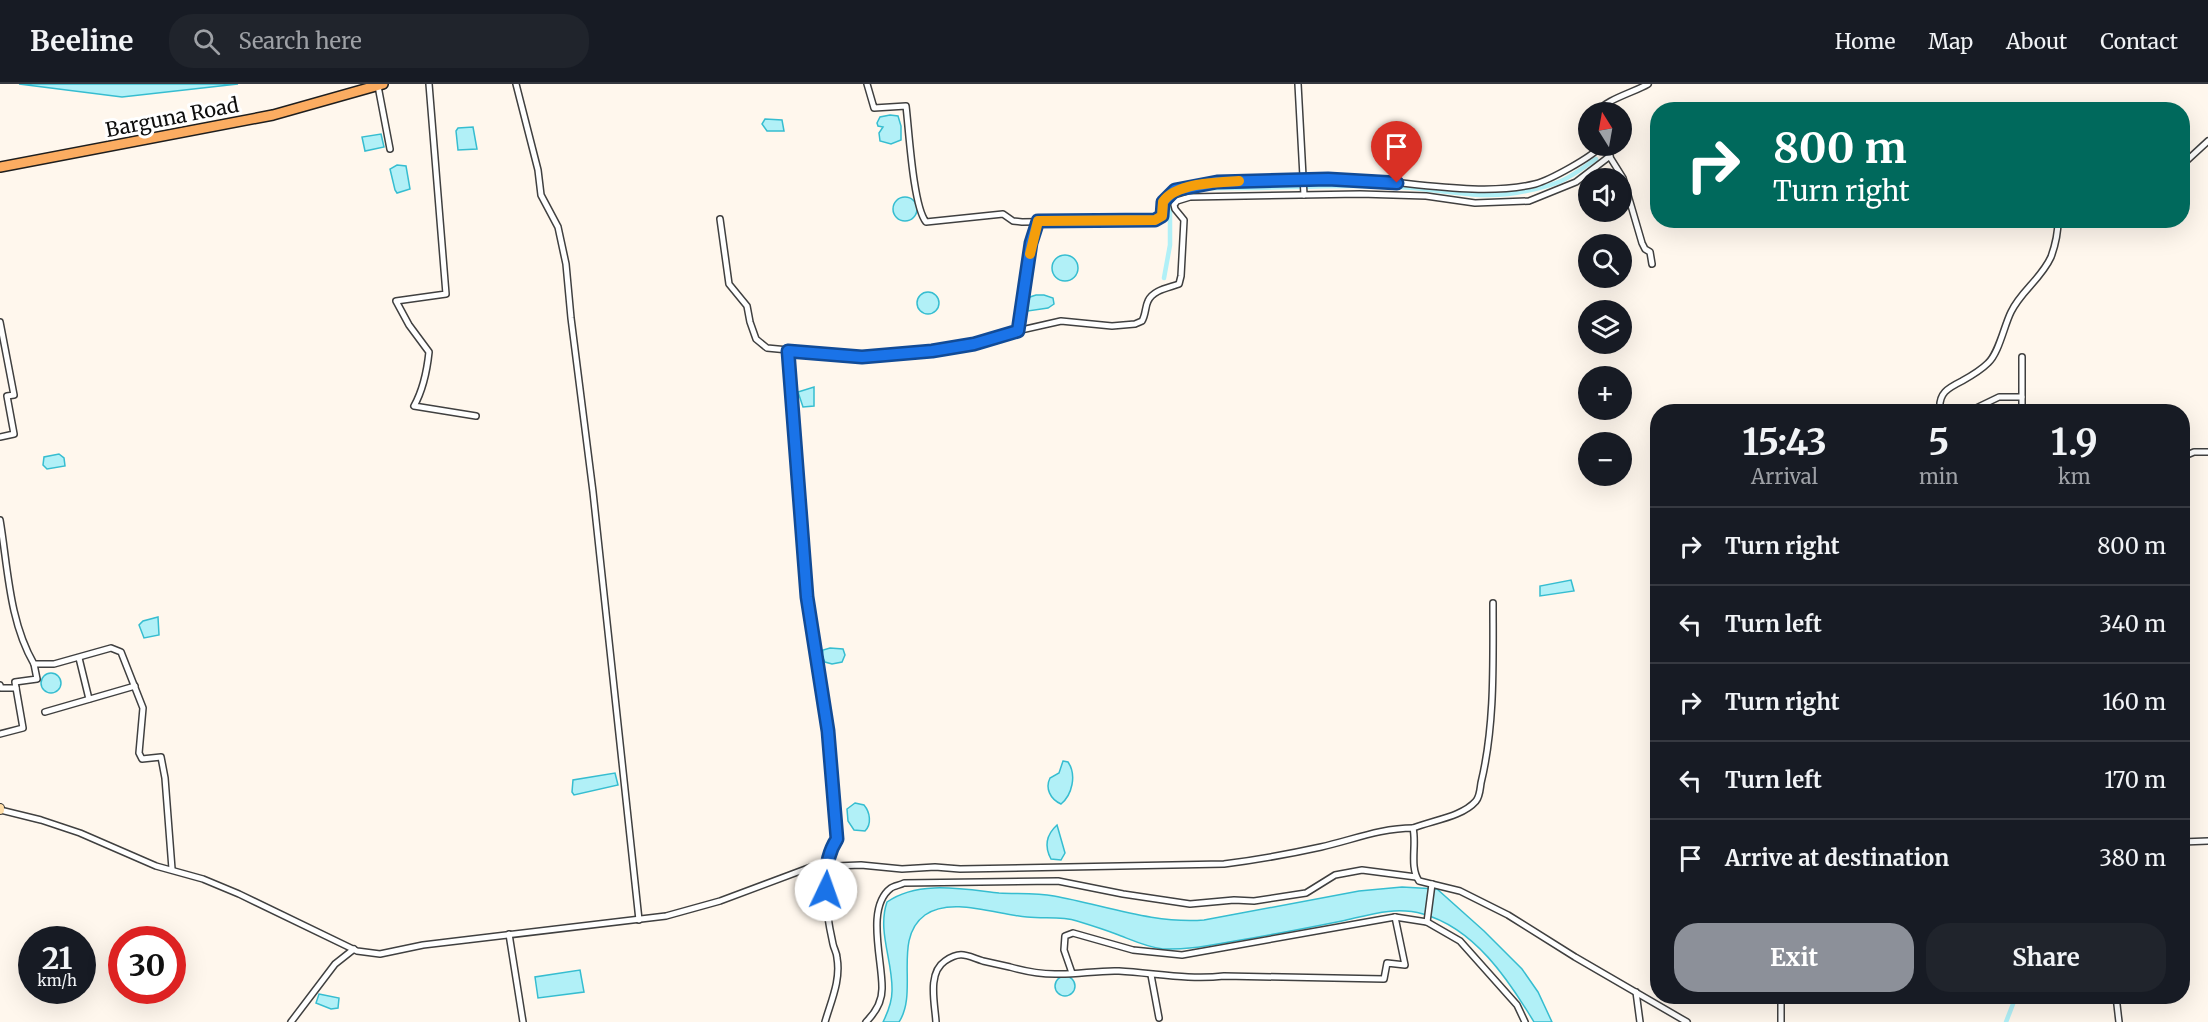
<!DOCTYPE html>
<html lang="en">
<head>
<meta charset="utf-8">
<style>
  body { margin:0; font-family:Merriweather,serif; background:#20242c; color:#f1f3f6; height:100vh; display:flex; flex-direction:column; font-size:22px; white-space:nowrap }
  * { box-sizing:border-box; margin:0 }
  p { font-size:20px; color:#9ea1a6 }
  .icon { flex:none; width:33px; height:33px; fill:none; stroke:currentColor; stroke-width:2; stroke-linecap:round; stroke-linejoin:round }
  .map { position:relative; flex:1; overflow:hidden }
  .side { position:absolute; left:1650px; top:320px; width:540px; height:600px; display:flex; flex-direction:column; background:#171b24; border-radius:24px; box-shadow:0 6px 24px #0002 }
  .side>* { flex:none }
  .top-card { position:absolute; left:1650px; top:18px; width:540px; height:126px; border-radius:24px; box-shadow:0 6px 24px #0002; background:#00695c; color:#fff; overflow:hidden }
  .needle { width:39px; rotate:349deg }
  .buttons { position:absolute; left:1578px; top:18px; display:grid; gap:12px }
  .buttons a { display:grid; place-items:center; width:54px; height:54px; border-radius:50%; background:#171b24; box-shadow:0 6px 24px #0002; font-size:30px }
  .speed { position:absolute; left:18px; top:842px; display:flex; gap:12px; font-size:30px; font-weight:700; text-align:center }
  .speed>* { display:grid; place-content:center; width:78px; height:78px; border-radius:50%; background:#171b24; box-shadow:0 6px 24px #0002; line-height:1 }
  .speed small { font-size:15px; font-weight:400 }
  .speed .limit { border:9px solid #d22; background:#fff; color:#111 }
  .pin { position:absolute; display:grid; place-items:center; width:51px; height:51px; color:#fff; margin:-62px -26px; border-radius:50% 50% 50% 0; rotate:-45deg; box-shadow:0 0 6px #0007 }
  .pin .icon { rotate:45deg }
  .me { position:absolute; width:66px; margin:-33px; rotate:3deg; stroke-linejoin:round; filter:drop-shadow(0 0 4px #0008) }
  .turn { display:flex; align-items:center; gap:21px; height:126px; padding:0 24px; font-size:27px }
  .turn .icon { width:78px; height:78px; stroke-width:2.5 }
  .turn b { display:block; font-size:42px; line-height:51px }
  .eta { display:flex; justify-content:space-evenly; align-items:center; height:102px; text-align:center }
  .eta b { font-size:36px; font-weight:700; line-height:42px }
  .button { display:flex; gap:12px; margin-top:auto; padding:12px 24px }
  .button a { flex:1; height:69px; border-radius:24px; background:#8c9099; color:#fff; font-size:24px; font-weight:700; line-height:69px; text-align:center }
  .button a+a { background:#20242c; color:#f1f3f6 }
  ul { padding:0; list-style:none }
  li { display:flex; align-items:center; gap:18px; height:78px; padding:0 24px; border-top:2px solid #363941 }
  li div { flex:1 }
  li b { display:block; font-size:22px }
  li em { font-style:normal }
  header { display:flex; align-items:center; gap:36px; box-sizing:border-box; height:84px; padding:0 30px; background:#171b24; border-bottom:2px solid #363941 }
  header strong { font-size:28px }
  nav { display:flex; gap:33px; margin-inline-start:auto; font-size:21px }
  .search { width:420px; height:54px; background:#20242c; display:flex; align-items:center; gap:15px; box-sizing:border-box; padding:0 21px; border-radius:24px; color:#9ea1a6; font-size:22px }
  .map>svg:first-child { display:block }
  .water { fill:#b1f0f7; stroke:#36bdd0; stroke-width:1.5 }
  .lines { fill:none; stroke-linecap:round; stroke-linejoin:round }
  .canal { stroke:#b1f0f7; stroke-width:4.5 }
  .street-casing { stroke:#404040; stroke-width:8 }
  .secondary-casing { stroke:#2f2f2f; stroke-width:10 }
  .primary-casing { stroke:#1e1e1e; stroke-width:12 }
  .street { stroke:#fff; stroke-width:5 }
  .secondary { stroke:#ffdea8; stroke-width:8 }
  .primary { stroke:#fbac61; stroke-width:9 }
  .route-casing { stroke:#114b97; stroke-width:15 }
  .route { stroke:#1a73e8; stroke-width:10 }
  .slow { stroke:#f59e0b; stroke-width:10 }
  .labels { text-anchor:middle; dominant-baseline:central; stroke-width:6; stroke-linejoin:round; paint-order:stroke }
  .street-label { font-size:20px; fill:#0d0d0d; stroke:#fff }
</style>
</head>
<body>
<header>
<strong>Beeline</strong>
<div class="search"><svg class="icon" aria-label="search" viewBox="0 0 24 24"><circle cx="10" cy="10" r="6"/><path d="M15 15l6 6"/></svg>Search here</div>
<nav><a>Home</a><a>Map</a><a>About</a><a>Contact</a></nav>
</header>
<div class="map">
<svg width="2208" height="938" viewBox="0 0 2208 938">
  <rect width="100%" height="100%" fill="#fff7ed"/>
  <g class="water">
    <path d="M19,0H238L122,13Z"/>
    <path d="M890,31L898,32L901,42V56L891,60L880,57L879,49L883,43L878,42L877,39L880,33Z"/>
    <path d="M765,35L782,36L784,47H767L762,40Z"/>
    <path d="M473,43L477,65L458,66L456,47L458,44Z"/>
    <path d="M381,50L384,63L365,67L362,53Z"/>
    <path d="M397,81L406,82L410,105L397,109L395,106L390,85Z"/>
    <circle cx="905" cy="125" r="12"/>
    <circle cx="1065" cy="184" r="13"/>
    <circle cx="928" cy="219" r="11"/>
    <path d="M1036,211H1044L1053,214L1054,220L1048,224L1028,227L1027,217L1030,213Z"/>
    <path d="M814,303V322L803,323L798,308Z"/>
    <path d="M59,370L64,374L65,382L47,385L43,381L44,373Z"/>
    <path d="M1571,496L1574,507L1540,512V502Z"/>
    <path d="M158,533L159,551L144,554L139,541L143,537Z"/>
    <path d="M830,564L843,565L845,571L842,578L832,580L825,578L822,572L823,566Z"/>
    <circle cx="51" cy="599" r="10"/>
    <path d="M1063,677L1068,678C1077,691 1072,711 1061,720C1050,715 1045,704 1050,694L1059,689Z"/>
    <path d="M615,689L618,701L574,711L572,708L573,696Z"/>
    <path d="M855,719L864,721C870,728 872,740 865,747L854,746L848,737L847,725Z"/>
    <path d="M1057,741L1065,769L1061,776L1051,775C1044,762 1046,751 1057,741Z"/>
    <path d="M1402,803L1437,805L1484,847L1522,885L1538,908L1552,938H1534C1508,895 1474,844 1423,830C1395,822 1369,831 1342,837C1307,844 1271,851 1235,857C1210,861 1189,866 1163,865C1146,863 1132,856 1116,850C1103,845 1090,841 1077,837C1061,832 1044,835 1027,833C998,831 951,812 925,831C892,855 919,908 899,938H883C888,928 892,918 892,907C893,877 877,847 887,818C918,796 963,805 999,809C1017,810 1036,809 1054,812C1104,821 1153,840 1204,836L1359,807Z"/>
    <path d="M580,886L584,908L538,914L535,893Z"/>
    <circle cx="1065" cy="902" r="10"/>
    <path d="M319,910L339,914L338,924L331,925L316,919Z"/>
  </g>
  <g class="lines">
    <g class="canal">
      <path d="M1164,194L1170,161V118C1190,99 1228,105 1253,104C1302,103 1350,100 1399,103C1436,105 1471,114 1508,110C1523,108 1548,103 1561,97C1573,92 1585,82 1596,75"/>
      <path d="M2006,938L2013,920V912"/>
    </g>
    <g class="street-casing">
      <g id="street">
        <path d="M429,0L446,210L396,217L409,241L429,268C427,287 423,306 414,322L476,332"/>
        <path d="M516,0L538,86L541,111L558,143L566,180L571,234L593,408L639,836"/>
        <path d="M867,0L874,24L906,22C909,46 913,122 926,138L1003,130L1013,137L1022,138L1155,136L1162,132C1162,124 1161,117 1168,111C1182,99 1220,97 1239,97C1282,95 1327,93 1371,96C1421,100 1486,112 1535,100C1550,96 1592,73 1601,62"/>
        <path d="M1298,0L1304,111"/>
        <path d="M378,2L390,65"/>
        <path d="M1598,28C1604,16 1635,8 1648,0"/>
        <path d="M1603,62L1623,94L1642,159L1645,165L1650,168L1652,180"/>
        <path d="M2182,81L2208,57"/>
        <path d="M720,135L729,200L747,222L750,238L756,255L767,264L862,273L932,267L974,260L1008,249L1061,237L1112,242L1135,240L1142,237C1146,230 1145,223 1148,217C1153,206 1168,204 1179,200L1181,192L1184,136L1175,125L1174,121L1177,117L1190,113L1360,110L1426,112L1475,119L1529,117L1576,98L1610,72"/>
        <path d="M0,238L14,311L7,312L14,350L0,353"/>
        <path d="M1018,247L1031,159L1038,137"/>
        <path d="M788,266L807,513L828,647L834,701L837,755C818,784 826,828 833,860C834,865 837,869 837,874C841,896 831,917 825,938"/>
        <path d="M1940,327C1938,309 1948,304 1962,297C1971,292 1981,286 1988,279C1999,269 2004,242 2011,228C2021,207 2041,195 2051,173C2055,162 2058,148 2058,136"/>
        <path d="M1970,327L1999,313H2022"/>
        <path d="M2022,327V273"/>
        <path d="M2182,373L2194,368H2208"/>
        <path d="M0,436C8,484 9,537 34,580H54L111,564L121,568L143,624L139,669L142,675L161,673L165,694L172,785"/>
        <path d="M79,574L89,615"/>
        <path d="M0,601L1,604H16"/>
        <path d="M45,628L135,602"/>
        <path d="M0,650L23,644L15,598L37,595L34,580"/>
        <path d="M0,726L41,736L80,749L156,782L203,795L239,810L357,867L380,870L423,861L666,832L720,817L811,783L861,781L902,785L935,783L960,785L1224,780C1256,776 1289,770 1321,763C1352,756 1381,744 1413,744C1417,761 1409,782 1419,797L1460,807L1508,831L1575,873L1687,938"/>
        <path d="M1413,744C1433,736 1462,733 1476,717C1480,712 1480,705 1481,699C1495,641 1493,579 1493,519"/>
        <path d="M2182,758L2208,757"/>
        <path d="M1427,838L1432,800"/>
        <path d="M509,850L523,938"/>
        <path d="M1072,889L1064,866L1065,852L1073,849L1133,866L1182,871L1395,833L1427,838L1460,857L1517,921L1525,938"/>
        <path d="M1151,891L1159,934"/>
        <path d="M1636,908L1640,938"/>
        <path d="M1781,912V938"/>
        <path d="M2116,912L2119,938"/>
        <path d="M291,938L335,880L354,865"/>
        <path d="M866,938C875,929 882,917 882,905C883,878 865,823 891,804C894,802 900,801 904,799L1058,797L1123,810L1190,820L1234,816L1254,817L1306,809L1335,791L1362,786L1416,793"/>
        <path d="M936,938C935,920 927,889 945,877C961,866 967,872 983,877C992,879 1001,881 1010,883C1024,887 1040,890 1055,890C1076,891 1098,886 1119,887C1155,889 1188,896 1224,892L1384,895L1387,879L1405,881L1395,833"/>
      </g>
    </g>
    <g class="secondary-casing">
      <path id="secondary" d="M0,724V726"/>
    </g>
    <g class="primary-casing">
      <path id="primary" d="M0,83L273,31L383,0"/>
    </g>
    <use href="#street" class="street"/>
    <use href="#secondary" class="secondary"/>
    <use href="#primary" class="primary"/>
  </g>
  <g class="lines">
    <g class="route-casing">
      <path id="route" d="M826,806C825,788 827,770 837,755L828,647L807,513L788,267L862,273L932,267L974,260L1018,247L1031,159L1038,137L1155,136L1162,132L1163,118L1175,106L1217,98L1328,95L1397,99"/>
    </g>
    <use href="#route" class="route"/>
    <path class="slow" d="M1030,170L1038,137L1155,136L1162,132L1163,118C1175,99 1218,98 1239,97"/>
  </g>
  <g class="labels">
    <g class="street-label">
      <text transform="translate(172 33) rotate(-11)">Barguna Road</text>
    </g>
  </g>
</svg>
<div class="buttons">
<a><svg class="needle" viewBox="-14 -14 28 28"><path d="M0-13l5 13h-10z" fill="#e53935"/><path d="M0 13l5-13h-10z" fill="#9ea1a6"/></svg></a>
<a><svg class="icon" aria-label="sound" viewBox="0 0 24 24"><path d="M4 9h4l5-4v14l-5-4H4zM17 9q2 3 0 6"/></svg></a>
<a><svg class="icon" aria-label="search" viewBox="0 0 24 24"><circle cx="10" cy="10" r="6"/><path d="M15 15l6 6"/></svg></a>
<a><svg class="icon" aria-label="layers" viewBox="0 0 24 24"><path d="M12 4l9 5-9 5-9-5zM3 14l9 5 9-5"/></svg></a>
<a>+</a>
<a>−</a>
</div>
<div class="speed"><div>21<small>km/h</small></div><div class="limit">30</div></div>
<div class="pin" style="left:1397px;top:99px;background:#d93025"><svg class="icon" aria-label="arrive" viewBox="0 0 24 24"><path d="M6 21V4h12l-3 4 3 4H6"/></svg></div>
<svg class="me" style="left:826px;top:806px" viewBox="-20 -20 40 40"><circle r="19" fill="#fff"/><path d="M0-13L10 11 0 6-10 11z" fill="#1a73e8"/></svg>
<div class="top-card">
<div class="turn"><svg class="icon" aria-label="right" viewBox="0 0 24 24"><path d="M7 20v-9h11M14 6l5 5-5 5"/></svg><div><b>800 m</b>Turn right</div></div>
</div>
<section class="side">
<div class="eta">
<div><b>15:43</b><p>Arrival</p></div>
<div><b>5</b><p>min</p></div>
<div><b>1.9</b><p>km</p></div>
</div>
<ul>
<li><svg class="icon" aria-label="right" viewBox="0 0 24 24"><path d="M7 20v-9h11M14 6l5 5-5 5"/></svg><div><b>Turn right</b></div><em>800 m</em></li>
<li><svg class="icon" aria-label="left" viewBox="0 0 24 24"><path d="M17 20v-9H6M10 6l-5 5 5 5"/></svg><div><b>Turn left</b></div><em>340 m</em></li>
<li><svg class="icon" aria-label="right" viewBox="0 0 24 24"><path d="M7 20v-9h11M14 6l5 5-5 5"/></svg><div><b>Turn right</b></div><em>160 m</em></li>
<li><svg class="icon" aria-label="left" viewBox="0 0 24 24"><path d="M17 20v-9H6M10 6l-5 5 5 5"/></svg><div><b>Turn left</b></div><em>170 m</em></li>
<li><svg class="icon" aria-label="arrive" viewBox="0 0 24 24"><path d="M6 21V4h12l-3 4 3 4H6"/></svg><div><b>Arrive at destination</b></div><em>380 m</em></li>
</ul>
<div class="button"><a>Exit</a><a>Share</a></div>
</section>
</div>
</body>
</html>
